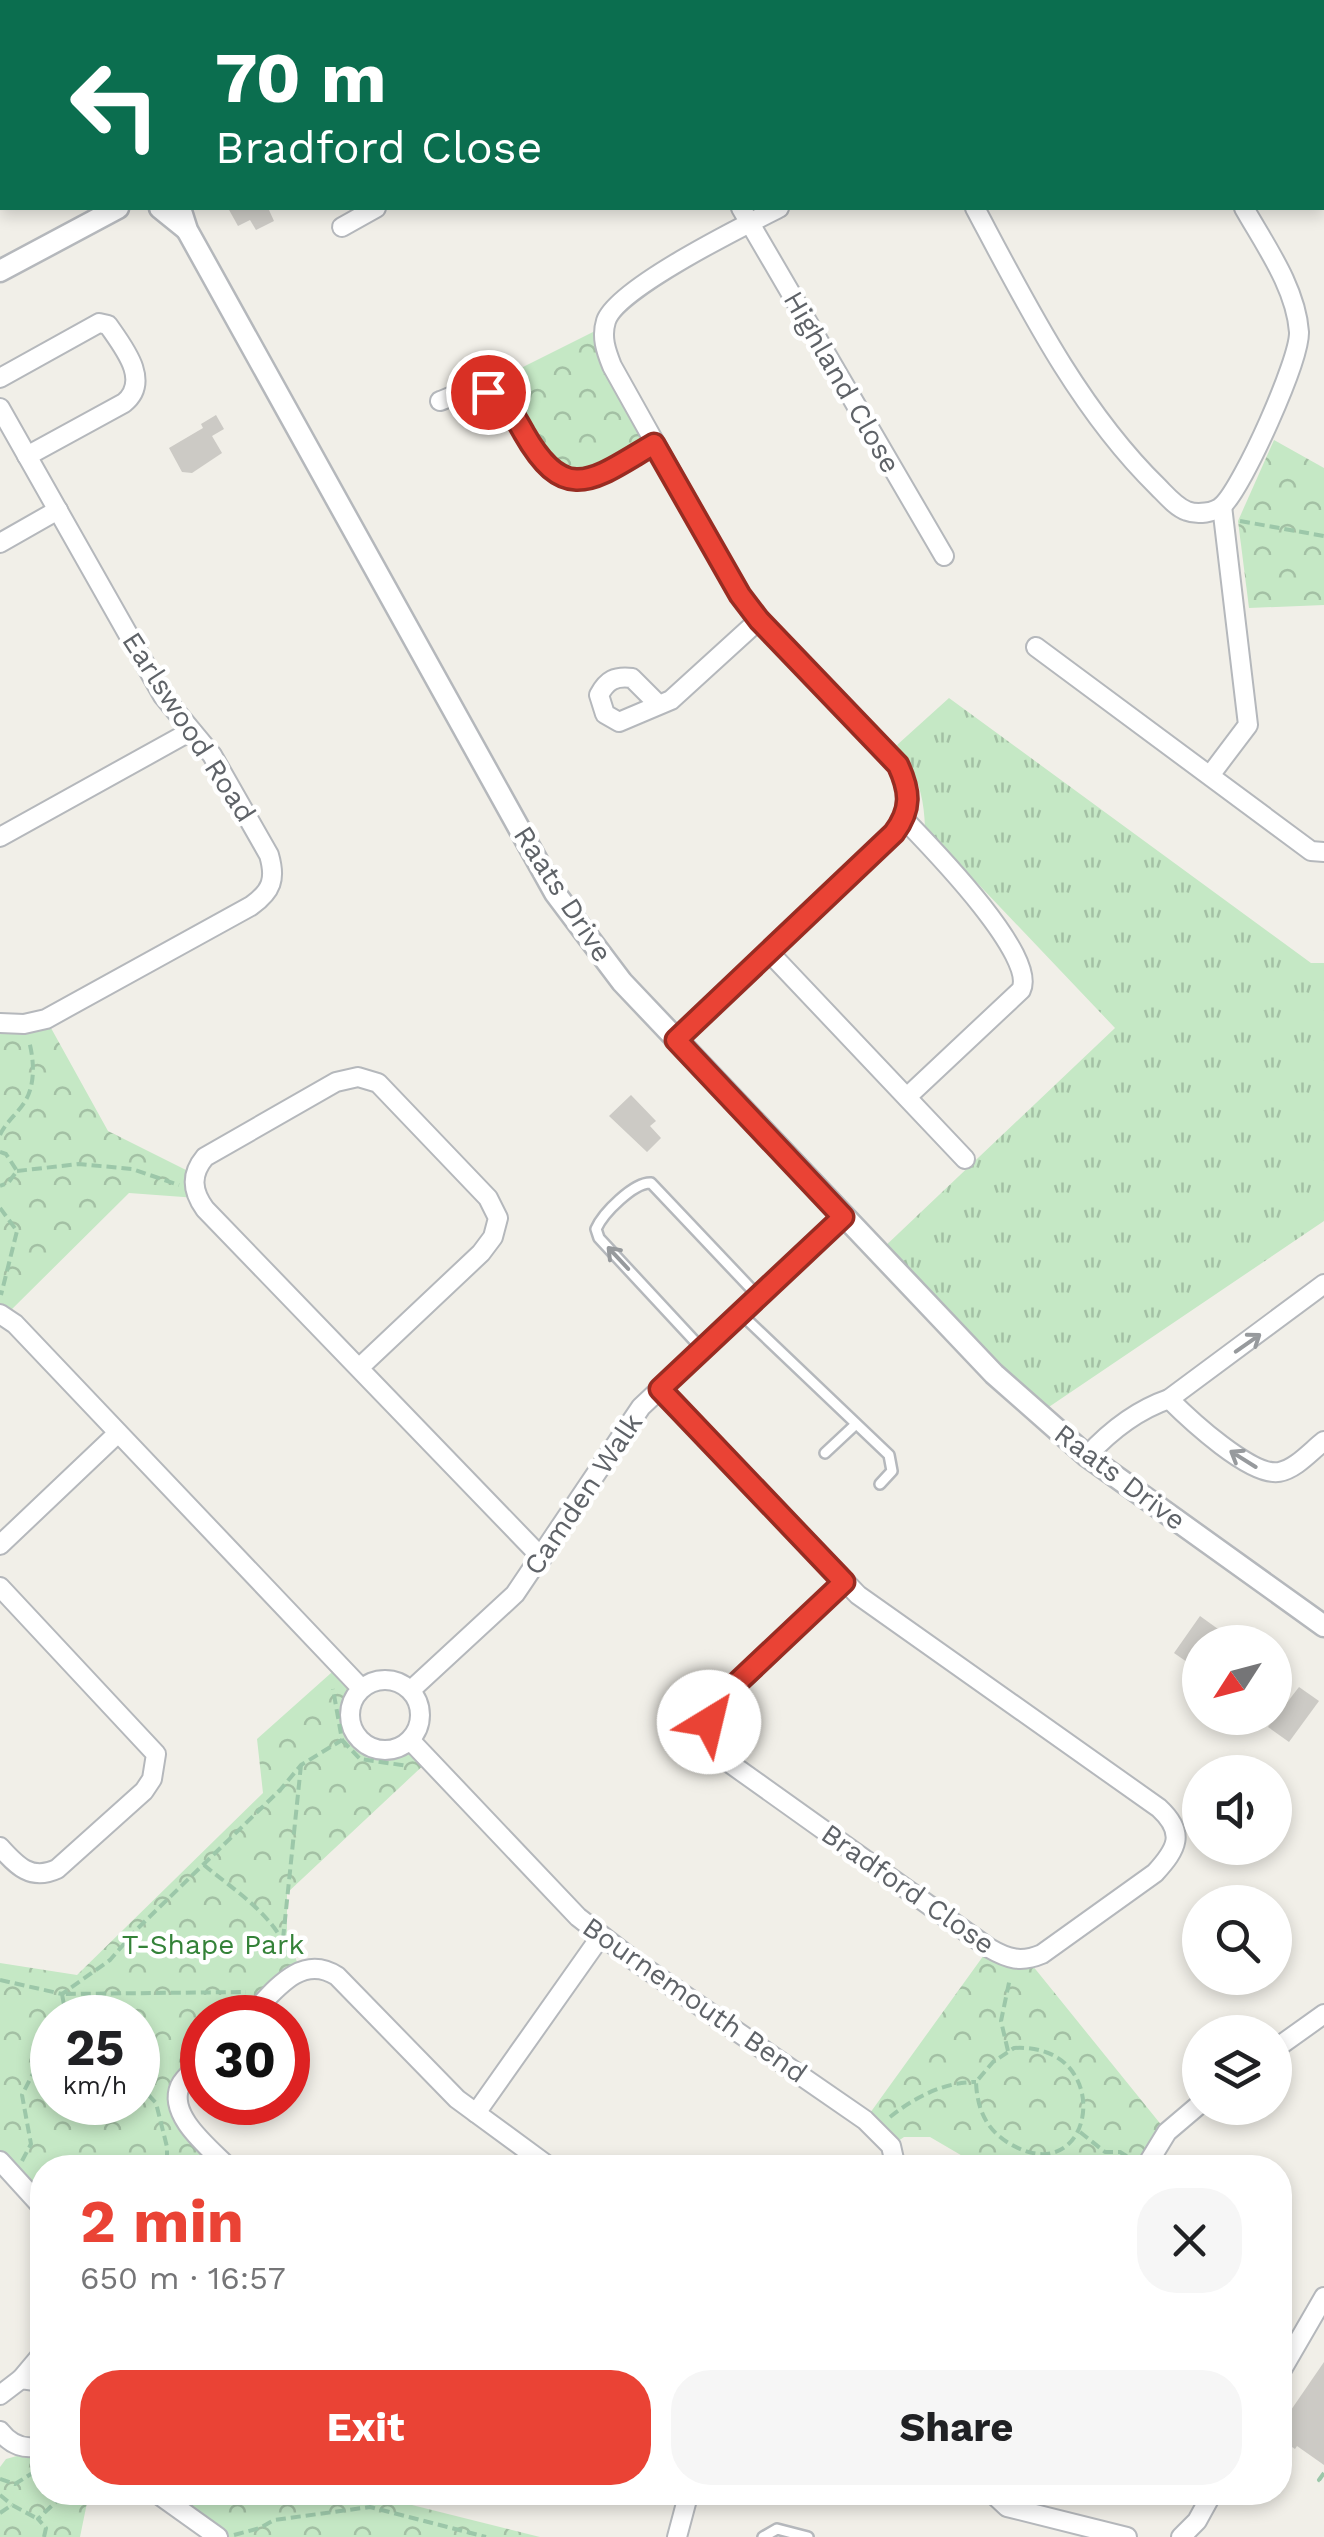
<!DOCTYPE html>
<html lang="en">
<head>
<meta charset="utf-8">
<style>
  body { margin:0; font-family:"Work Sans",sans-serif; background:#f6f6f6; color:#202124; height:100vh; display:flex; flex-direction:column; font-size:38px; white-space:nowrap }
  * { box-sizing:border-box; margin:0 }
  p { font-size:32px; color:#757577 }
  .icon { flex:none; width:55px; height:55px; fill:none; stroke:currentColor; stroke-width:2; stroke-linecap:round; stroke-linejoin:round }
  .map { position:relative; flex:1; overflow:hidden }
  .side { position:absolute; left:30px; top:2155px; width:1262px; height:350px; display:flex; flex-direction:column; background:#fff; border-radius:40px; box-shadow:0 5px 15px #0003 }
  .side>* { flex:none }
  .banner { position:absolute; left:0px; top:0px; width:1325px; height:210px; box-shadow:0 5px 15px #0003; background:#0b6e4f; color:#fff; overflow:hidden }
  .needle { width:65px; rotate:234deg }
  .tools { position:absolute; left:1182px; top:1625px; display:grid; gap:20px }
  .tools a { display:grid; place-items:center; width:110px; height:110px; border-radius:50%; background:#fff; box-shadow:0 5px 15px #0003; font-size:50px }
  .speed { position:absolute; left:30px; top:1995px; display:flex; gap:20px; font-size:50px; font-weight:700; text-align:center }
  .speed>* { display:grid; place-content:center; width:130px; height:130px; border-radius:50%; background:#fff; box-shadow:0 5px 15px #0003; line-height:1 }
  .speed small { font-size:25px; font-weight:400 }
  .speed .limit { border:15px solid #d22; background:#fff; color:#111 }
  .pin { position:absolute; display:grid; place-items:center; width:85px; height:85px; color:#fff; margin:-42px; border:5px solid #fff; border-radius:50%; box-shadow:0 2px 10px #0007 }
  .me { position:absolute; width:110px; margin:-55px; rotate:36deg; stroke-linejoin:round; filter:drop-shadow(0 0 8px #0008) }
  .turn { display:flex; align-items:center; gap:35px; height:210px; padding:0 50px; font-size:45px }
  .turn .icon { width:130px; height:130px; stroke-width:2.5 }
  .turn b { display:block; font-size:70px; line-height:85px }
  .round { display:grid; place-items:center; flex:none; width:105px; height:105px; border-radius:40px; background:#f6f6f6 }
  .head { display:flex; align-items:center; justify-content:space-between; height:170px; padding:0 50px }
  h1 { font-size:60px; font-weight:700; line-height:75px; color:#ea4335 }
  .primary-button { display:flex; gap:20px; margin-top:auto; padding:20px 50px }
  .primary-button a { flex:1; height:115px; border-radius:40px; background:#ea4335; color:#fff; font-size:40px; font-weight:700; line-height:115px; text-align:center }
  .primary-button a+a { background:#f6f6f6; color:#202124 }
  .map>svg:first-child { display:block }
  .grass { fill:url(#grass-tufts) }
  .park { fill:url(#park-crowns); fill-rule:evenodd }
  .building { fill:#cccac5 }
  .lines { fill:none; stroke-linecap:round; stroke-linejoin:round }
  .service-casing { stroke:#b5b8bc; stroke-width:14 }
  .minor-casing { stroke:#b5b8bc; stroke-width:22 }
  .tertiary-casing { stroke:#b5b8bc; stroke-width:25 }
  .path { stroke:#9cc7a9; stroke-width:4; stroke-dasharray:10 5; stroke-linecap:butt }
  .service { stroke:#fff; stroke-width:9 }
  .minor { stroke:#fff; stroke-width:18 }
  .tertiary { stroke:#fff; stroke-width:20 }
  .oneway { stroke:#979a9d }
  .route-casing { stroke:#982c22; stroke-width:25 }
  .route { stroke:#ea4335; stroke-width:18 }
  .labels { text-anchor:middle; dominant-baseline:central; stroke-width:9; stroke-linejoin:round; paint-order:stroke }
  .street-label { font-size:28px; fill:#5f6368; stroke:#fff }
  .park-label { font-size:28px; fill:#348238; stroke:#fff }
</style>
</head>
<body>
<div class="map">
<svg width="1324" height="2537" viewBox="0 0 1324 2537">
  <defs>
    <pattern id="grass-tufts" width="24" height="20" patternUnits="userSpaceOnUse" patternTransform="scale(2.5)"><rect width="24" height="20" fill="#c5e8c5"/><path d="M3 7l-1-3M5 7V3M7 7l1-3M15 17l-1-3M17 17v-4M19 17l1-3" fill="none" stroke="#a3c0a4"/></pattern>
    <pattern id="park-crowns" width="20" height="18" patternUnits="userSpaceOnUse" patternTransform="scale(2.5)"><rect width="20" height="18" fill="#c5e8c5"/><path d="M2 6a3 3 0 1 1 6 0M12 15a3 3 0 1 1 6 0" fill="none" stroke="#a3c0a4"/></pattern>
  </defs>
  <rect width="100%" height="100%" fill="#f1efe8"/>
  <path class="grass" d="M949,698L1311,963H1324V1221L1037,1415L880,1251L1115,1028L925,828C924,795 917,772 897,745Z"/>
  <g class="park">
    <path d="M597,330L653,442L591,474H563L542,462L499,379Z"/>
    <path d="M1274,440L1324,468V605L1249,608L1238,521Z"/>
    <path d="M46,1019L108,1131L194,1174L197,1198L129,1193L4,1317L0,1314V1023Z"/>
    <path d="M340,1665L361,1688C333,1728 369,1768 410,1740L429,1760L287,1893V1935L300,1970L248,2017L202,2018V2062L178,2105L229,2167L42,2168V2207L0,2161V1963L77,1975L263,1793L257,1739ZM52,2018H138V2102H52Z"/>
    <path d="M989,1948L1028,1960L1167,2132L1145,2167L983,2168L930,2137H904L891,2146L865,2120Z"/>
    <path d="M42,2449V2492L89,2493L80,2537H0V2467L6,2459Z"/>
    <path d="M155,2493H389L396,2501L540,2537H218Z"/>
  </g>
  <g class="building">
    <path d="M228,208H274L269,210L274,221L256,230L250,220L238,226Z"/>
    <path d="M216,415L224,429L212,436L222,453L192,473L182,472L169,448L203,428L201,424Z"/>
    <path d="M631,1095L656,1121L650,1126L661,1138L647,1152L609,1116Z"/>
    <path d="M1200,1616L1236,1642H1200V1671L1174,1653Z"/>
    <path d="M1299,1687L1319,1701L1289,1742L1268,1727Z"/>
    <path d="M1324,2362V2465L1297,2446L1295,2449L1280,2439V2426Z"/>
  </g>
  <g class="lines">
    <g class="service-casing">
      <g id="service">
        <path d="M740,1313L889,1455L892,1471L880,1484"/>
        <path d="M702,1349L599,1238L596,1229C603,1213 634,1182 651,1183L758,1296"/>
        <path d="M825,1453L855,1425"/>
        <path d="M763,2537L777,2529L808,2537"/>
      </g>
    </g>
    <g class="minor-casing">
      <g id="minor">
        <path d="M264,0L265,2"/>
        <path d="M862,0L864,2"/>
        <path d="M1128,0L1129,2"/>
        <path d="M95,2L97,0"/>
        <path d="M0,145L2,144"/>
        <path d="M741,208L944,556"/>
        <path d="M975,208C1026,304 1079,410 1158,487C1166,495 1176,507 1187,511C1197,515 1215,513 1223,505C1243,486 1300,360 1299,332C1296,288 1265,245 1244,208"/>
        <path d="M342,227L376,208"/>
        <path d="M0,378L99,323L108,325C124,348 151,381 124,403L27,456"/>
        <path d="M440,401C449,398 460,392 469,390C530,382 521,488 584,479C609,475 632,457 654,444"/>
        <path d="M0,408L163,696L212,755L269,855C276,879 272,891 251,906L46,1019L24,1024L0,1023"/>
        <path d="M0,543L58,510"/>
        <path d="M1036,647L1311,851L1324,852"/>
        <path d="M659,705L632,678C615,676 607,680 599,695L605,714L619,722L671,700L759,620"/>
        <path d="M1211,774L1248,725L1222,506"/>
        <path d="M904,819C930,846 1038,956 1021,990L907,1097"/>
        <path d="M0,837L191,731"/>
        <path d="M768,951L965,1159"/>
        <path d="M676,1039L894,833C912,809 910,791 897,765L759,620L740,595L612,366C606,351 601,337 606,321C616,289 745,225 779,208"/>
        <path d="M0,1314L15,1324L361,1688"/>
        <path d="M359,1368L481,1253L493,1237L498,1218L488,1198L378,1083L358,1077L336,1082L205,1157C190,1175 192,1191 205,1209L542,1558"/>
        <path d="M660,1389L858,1595L1159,1808C1186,1833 1177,1849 1155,1873L1042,1954C1021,1963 1008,1959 989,1948L731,1764C714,1747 706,1732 713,1708L844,1582"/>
        <path d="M1169,1399C1189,1419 1251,1477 1279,1472C1296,1469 1311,1451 1324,1441"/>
        <path d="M1087,1456C1110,1431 1137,1410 1169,1399L1324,1284"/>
        <path d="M0,1545L118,1433"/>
        <path d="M0,1587L156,1754L152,1779L144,1791L57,1869C31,1881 17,1866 0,1847"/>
        <circle cx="385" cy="1715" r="35"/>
        <path d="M411,1690L515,1594L641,1407L843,1217"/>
        <path d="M410,1740L578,1917L632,1959L865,2120L891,2146L896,2168"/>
        <path d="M248,2018C273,1993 300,1952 337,1976L457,2099L551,2168"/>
        <path d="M1275,2049L1324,2014"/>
        <path d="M202,2062C195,2069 184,2077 180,2086C167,2116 211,2149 229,2168"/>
        <path d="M476,2113L601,1936"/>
        <path d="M0,2161L42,2207"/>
        <path d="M1145,2168L1167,2132L1200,2104"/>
        <path d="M1280,2373L1324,2297"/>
        <path d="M21,2379L42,2354"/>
        <path d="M0,2395L21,2379L42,2382"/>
        <path d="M0,2431C11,2445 25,2451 42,2445"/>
        <path d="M155,2492L218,2537"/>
        <path d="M991,2492L1007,2507L1127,2537"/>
        <path d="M677,2537L689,2492"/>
        <path d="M1181,2537L1197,2521L1213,2492"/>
      </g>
    </g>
    <g class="tertiary-casing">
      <g id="tertiary">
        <path d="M484,2L488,0"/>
        <path d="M160,208L186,229"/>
        <path d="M180,208L187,230L555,893L622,982L994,1374L1087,1456L1324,1626"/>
        <path d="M0,271L118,208"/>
      </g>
    </g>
    <g class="path">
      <path d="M1240,521L1324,536"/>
      <path d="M0,1135C6,1122 16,1115 24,1103C36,1085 34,1060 29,1041"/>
      <path d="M0,1152L6,1154L17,1171L8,1183L0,1186"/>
      <path d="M17,1171L79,1164L132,1169L179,1185"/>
      <path d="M0,1208L17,1231L1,1295"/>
      <path d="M342,1740L360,1759L408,1766"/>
      <path d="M204,1865C235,1891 275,1915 289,1955"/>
      <path d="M283,1939L301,1765"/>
      <path d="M0,1980L62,1994L110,1960L137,1929L281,1789L301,1765L342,1740L333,1689"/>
      <path d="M64,2005L62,1994L246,1992"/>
      <path d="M59,2018L64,2005L75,2018"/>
      <path d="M1014,2048C1119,2042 1095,2198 1007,2142C985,2128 977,2107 976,2082L993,2062Z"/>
      <path d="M1008,2051L1001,2021L1010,1978"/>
      <path d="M138,2084L156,2103L167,2147V2168"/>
      <path d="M890,2117C915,2097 944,2082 976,2082"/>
      <path d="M1080,2132L1105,2152H1120L1131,2159"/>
      <path d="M22,2161L31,2144L22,2095L52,2036"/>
      <path d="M1324,2473L1319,2480L1324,2483"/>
      <path d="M0,2479L15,2484L42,2467"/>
      <path d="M369,2492L370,2507"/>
      <path d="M0,2495L12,2505"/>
      <path d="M0,2513L12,2505L38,2519"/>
      <path d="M234,2535L260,2528L274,2520L370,2507L486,2537"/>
      <path d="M44,2537L46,2528L38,2519L66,2492"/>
    </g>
    <use href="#service" class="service"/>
    <use href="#minor" class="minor"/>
    <use href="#tertiary" class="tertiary"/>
  </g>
  <defs><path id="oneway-shaft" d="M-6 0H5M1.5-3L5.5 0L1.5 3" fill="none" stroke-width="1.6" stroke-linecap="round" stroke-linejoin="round" transform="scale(2.5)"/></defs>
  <g class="oneway">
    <use href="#oneway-shaft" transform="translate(618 1258) rotate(-133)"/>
    <use href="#oneway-shaft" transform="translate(1248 1343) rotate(-35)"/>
    <use href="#oneway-shaft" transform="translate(1243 1459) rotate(-148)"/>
  </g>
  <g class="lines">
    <g class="route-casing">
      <path id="route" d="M488,392C507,401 514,415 524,433C566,507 594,479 654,444L740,595L759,620L898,765C910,791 912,809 894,833L676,1040L843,1217L660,1389L844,1582L721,1698L713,1708L709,1722"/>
    </g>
    <use href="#route" class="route"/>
  </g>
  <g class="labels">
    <g class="street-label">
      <text transform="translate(842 382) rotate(60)">Highland Close</text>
      <text transform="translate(189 727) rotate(57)">Earlswood Road</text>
      <text transform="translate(563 894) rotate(57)">Raats Drive</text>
      <text transform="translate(1120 1477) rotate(37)">Raats Drive</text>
      <text transform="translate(583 1494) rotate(-56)">Camden Walk</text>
      <text transform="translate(908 1889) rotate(35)">Bradford Close</text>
      <text transform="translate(695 2000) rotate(35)">Bournemouth Bend</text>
    </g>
    <g class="park-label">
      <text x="213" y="1944">T-Shape Park</text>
    </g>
  </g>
</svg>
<div class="tools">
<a><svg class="needle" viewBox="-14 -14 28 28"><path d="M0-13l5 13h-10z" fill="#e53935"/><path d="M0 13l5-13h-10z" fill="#757577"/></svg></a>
<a><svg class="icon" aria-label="sound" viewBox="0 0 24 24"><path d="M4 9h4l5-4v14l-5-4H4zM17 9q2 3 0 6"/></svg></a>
<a><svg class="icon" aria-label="search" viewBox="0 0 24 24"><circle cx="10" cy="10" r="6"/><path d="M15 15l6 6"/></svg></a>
<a><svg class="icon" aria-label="layers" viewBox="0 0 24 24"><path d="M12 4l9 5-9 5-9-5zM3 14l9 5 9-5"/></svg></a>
</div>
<div class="speed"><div>25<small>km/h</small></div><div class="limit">30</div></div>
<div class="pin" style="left:488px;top:392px;background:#d93025"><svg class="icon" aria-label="arrive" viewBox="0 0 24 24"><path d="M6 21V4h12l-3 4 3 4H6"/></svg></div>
<svg class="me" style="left:709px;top:1722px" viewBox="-20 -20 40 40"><circle r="19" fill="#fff"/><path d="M0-13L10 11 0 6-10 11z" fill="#ea4335"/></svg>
<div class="banner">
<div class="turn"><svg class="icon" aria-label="left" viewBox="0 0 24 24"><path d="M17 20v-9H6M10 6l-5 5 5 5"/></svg><div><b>70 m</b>Bradford Close</div></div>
</div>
<section class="side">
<div class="head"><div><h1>2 min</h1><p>650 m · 16:57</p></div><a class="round"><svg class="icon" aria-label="close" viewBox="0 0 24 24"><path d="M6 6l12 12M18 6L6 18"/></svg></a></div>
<div class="primary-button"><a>Exit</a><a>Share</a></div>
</section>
</div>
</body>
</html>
